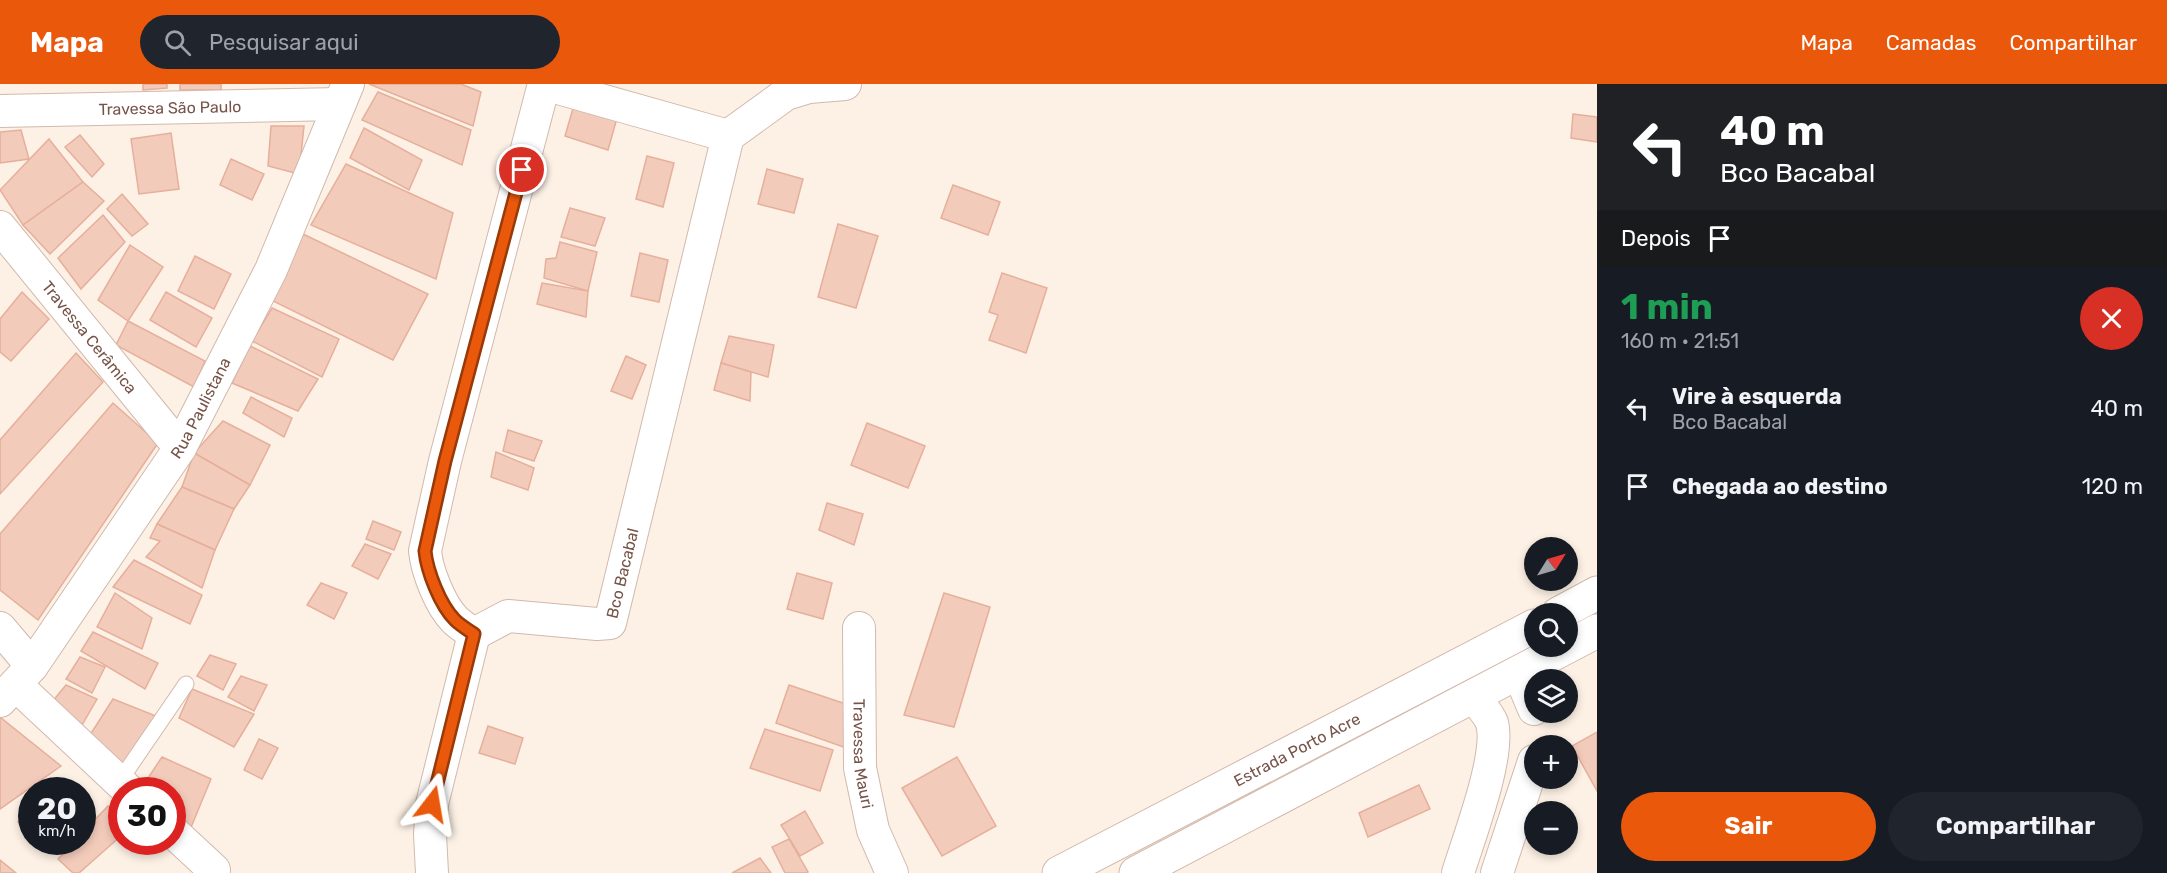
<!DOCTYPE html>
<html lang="pt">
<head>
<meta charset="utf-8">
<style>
  body { margin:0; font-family:Rubik,sans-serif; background:#20242c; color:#f1f3f6; height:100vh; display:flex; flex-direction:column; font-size:22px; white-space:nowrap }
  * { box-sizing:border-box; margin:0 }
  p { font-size:20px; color:#9ea1a6 }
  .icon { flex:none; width:33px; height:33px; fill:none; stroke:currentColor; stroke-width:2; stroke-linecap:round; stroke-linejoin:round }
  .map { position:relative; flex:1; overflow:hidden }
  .sheet { display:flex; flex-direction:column; background:#171b24; width:570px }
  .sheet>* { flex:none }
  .guide { background:#202124; color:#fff; overflow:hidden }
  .needle { width:39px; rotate:53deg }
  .fabs { position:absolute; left:1524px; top:453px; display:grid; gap:12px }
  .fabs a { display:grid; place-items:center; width:54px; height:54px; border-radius:50%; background:#171b24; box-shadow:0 3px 9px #0003; font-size:30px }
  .speed { position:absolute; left:18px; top:693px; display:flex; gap:12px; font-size:30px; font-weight:700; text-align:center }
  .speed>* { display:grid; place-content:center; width:78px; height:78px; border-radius:50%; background:#171b24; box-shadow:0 3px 9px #0003; line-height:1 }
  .speed small { font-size:15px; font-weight:400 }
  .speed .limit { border:9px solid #d22; background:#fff; color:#111 }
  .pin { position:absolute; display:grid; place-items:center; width:51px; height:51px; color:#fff; margin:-26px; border:3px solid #fff; border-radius:50%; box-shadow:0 2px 6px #0007 }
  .me { position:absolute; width:66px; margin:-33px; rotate:14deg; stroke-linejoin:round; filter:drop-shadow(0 0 4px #0008) }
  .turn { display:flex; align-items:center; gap:21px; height:126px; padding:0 24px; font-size:27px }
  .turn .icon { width:78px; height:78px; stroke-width:2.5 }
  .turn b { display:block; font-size:42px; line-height:51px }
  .then { display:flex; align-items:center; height:57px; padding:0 24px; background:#0003; gap:12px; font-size:22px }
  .round { display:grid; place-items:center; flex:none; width:63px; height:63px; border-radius:32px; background:#20242c }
  .head { display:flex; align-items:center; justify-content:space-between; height:102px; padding:0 24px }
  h1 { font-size:36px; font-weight:700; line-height:45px; color:#1e9e55 }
  .primary-button { display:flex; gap:12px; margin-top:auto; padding:12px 24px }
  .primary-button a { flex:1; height:69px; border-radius:36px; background:#ea580c; color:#fff; font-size:24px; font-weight:700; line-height:69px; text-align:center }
  .primary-button a+a { background:#20242c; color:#f1f3f6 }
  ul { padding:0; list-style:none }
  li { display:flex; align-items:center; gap:18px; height:78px; padding:0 24px }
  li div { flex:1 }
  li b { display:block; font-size:22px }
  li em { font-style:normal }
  header { display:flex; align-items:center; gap:36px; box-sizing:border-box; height:84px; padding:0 30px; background:#ea580c; color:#fff }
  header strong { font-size:28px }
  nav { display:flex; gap:33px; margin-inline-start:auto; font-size:21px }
  .search { width:420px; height:54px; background:#20242c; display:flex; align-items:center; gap:15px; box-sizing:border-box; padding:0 21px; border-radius:33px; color:#9ea1a6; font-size:22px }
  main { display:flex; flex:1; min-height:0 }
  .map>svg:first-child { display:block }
  .building { fill:#f3cbbb; stroke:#e6af9b; stroke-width:1.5 }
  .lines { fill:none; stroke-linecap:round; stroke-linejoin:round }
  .service-casing { stroke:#d1b9ad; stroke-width:17 }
  .minor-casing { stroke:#d1b9ad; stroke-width:34 }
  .secondary-casing { stroke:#d4b8ab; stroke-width:35 }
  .service { stroke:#fff; stroke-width:15 }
  .minor { stroke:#fff; stroke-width:32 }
  .secondary { stroke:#fff; stroke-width:33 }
  .route-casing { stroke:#983908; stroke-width:15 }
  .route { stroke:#ea580c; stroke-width:10 }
  .labels { text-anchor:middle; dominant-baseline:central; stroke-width:6; stroke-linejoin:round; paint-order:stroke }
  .street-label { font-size:16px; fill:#775449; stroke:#fff5ec }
</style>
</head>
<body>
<header>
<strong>Mapa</strong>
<div class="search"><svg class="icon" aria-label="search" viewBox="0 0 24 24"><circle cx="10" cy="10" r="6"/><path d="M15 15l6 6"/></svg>Pesquisar aqui</div>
<nav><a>Mapa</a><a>Camadas</a><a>Compartilhar</a></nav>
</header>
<main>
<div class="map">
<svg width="1597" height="789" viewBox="0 0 1597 789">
  <rect width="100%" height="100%" fill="#fdf1e5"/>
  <g class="building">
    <path d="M143,0H167V4L143,6Z"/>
    <rect x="180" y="0" width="41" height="6"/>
    <path d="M369,0H461L481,8L473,42Z"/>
    <path d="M378,8L471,46L462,81L362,36Z"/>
    <path d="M574,21L617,34L608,66L565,52Z"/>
    <path d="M1573,30L1597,33V58L1571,54Z"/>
    <path d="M271,42H304L299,90L268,82Z"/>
    <path d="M364,44L422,76L409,106L350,74Z"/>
    <path d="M21,46L29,75L0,79V48Z"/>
    <path d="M171,49L179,105L139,110L131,55Z"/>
    <path d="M80,51L104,80L92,93L65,63Z"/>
    <path d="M49,55L83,98L23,141L0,106Z"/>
    <path d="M647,72L674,79L663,123L636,115Z"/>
    <path d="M231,75L264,90L252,116L220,101Z"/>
    <path d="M346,80L453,129L436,195L311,141Z"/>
    <path d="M767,85L803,95L794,129L758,120Z"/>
    <path d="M83,98L104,117L50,170L23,141Z"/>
    <path d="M953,101L1000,118L988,151L941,134Z"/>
    <path d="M122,110L148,140L132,152L107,125Z"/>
    <path d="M570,124L605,134L595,162L561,153Z"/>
    <path d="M103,131L125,158L81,205L58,174Z"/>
    <path d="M838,140L878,152L856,224L818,213Z"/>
    <path d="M303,150L428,210L393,276L273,217Z"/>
    <path d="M560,158L597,168L588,207L544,194L546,175L556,174Z"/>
    <path d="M130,161L163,183L128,237L98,216Z"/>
    <path d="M640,169L668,176L659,218L631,212Z"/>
    <path d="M195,172L231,190L214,225L178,207Z"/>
    <path d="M1002,189L1047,204L1026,269L989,256L998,231L989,228Z"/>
    <path d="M542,199L588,207L586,233L537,220Z"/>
    <path d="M22,208L49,235L11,277L0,268V235Z"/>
    <path d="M166,208L212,234L196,263L150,236Z"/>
    <path d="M272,224L339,255L322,293L252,257Z"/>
    <path d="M128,237L205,277L194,303L116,261Z"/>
    <path d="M729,252L774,261L768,293L721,279Z"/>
    <path d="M250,262L318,295L298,327L232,299Z"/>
    <path d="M76,269L103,298L0,410V356Z"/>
    <path d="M626,272L646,281L632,315L611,307Z"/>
    <path d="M721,279L751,288L750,317L714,306Z"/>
    <path d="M251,313L292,334L284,353L243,329Z"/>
    <path d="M113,319L158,359L38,536L0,506V450Z"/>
    <path d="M223,337L270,361L250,401L194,369Z"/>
    <path d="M867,339L925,362L908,404L851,381Z"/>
    <path d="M508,346L542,357L534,377L503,367Z"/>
    <path d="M496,368L534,384L528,406L491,393Z"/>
    <path d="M194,369L250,401L234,425L182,403Z"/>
    <path d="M182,403L234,425L215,466L157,440Z"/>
    <path d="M827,419L863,430L854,461L819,446Z"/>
    <path d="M373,437L401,448L394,466L366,455Z"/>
    <path d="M157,440L215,466L202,504L146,473L160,457L150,454Z"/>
    <path d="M365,460L391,470L378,495L352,482Z"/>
    <path d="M134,476L202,511L190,540L113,503Z"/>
    <path d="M797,489L832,499L823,535L787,525Z"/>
    <path d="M321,499L347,509L334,535L307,521Z"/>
    <path d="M115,509L152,534L142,565L97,543Z"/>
    <path d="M944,509L990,523L954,643L904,631Z"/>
    <path d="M93,548L158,579L145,605L81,567Z"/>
    <path d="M210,571L236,580L223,606L197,592Z"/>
    <path d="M80,573L105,583L92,609L66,595Z"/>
    <path d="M241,592L267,601L254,627L228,613Z"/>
    <path d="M66,601L97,615L78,648L52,618Z"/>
    <path d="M789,601L852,622L849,665L776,639Z"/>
    <path d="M192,605L254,630L234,663L179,634Z"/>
    <path d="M113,615L156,632L119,685L90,651Z"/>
    <path d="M0,633L61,682L0,725Z"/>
    <path d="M488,642L523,654L515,680L479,669Z"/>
    <path d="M765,645L833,666L820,707L750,684Z"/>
    <path d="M1597,648V707L1572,662Z"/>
    <path d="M259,655L278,664L262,695L244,686Z"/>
    <path d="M162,673L211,695L187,753L172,739V706H140Z"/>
    <path d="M957,673L996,742L942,772L902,704Z"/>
    <path d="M55,697L67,706H47Z"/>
    <path d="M1419,701L1430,725L1368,753L1359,729Z"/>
    <path d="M108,722L122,732V751L79,789H73L58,775L75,758H82V749Z"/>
    <path d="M32,723V748L18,738Z"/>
    <path d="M805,727L823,759L800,772L781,741Z"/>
    <path d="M789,755L808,788L806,789H785L772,763Z"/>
    <path d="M760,774L771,789H732Z"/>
    <path d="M0,776L16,789H0Z"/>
  </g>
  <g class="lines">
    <g class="service-casing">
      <path id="service" d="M119,698L186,600"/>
    </g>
    <g class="minor-casing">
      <g id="minor">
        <path id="s1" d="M544,0L445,377L425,467C427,487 440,521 455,536C460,541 468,546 474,550L508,532L597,540L610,539L728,52L786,10L809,3L845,0"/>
        <path d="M544,0L728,52"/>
        <path id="s2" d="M0,27L338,20"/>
        <path id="s3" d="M0,143L180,364"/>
        <path d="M0,544L32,582"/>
        <path id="s4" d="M859,544L860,684L873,746L892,789"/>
        <path d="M1519,589L1534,625"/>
        <path d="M16,601L128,706"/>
        <path id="s5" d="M0,617L32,582L180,364L271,186L348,0"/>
        <path d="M172,747L214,786"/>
        <path d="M432,789L430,750L432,720L474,550"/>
        <path d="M1458,789C1468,756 1501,671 1492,639C1489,630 1479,620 1473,612"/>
        <path d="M1497,789L1534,677"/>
      </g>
    </g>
    <g class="secondary-casing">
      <g id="secondary">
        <path d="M1558,530L1597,509"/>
        <path id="s6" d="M1059,789L1534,542"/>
        <path d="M1136,789L1597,547"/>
      </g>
    </g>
    <use href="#service" class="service"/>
    <use href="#minor" class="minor"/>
    <use href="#secondary" class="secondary"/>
  </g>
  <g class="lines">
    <g class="route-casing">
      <path id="route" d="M432,720L474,550C468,546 460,541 455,536C440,521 427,487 425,467L445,377L522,86"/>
    </g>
    <use href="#route" class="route"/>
  </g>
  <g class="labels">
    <g class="street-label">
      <text stroke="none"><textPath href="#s2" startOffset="170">Travessa São Paulo</textPath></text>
      <text stroke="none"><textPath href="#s3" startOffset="142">Travessa Cerâmica</textPath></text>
      <text stroke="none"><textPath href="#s5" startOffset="356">Rua Paulistana</textPath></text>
      <text stroke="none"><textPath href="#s1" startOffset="774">Bco Bacabal</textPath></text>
      <text stroke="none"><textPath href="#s6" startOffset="268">Estrada Porto Acre</textPath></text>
      <text stroke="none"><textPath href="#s4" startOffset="126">Travessa Mauri</textPath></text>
    </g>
  </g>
</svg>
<div class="fabs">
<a><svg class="needle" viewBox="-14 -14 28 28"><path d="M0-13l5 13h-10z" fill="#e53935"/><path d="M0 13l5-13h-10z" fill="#9ea1a6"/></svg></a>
<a><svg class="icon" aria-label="search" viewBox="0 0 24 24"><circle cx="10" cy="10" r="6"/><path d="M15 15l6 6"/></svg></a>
<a><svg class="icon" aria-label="layers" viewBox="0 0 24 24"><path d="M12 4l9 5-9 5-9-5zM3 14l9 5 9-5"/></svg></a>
<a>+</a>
<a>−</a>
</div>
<div class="speed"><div>20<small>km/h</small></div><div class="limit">30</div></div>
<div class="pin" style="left:522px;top:86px;background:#d93025"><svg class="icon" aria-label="arrive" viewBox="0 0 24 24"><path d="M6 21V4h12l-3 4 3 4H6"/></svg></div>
<svg class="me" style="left:432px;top:720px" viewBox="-20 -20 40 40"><path d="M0-17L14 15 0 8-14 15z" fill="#ea580c" stroke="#fff" stroke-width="4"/></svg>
</div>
<section class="sheet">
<div class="guide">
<div class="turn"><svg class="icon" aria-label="left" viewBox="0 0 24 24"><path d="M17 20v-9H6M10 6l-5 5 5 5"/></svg><div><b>40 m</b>Bco Bacabal</div></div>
<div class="then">Depois<svg class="icon" aria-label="arrive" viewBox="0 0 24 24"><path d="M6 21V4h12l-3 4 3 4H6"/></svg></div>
</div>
<div class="head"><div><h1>1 min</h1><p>160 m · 21:51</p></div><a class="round" style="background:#d93025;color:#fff"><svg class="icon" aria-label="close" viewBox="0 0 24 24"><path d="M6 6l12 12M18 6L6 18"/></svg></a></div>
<ul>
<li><svg class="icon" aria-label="left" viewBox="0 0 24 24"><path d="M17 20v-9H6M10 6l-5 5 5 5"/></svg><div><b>Vire à esquerda</b><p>Bco Bacabal</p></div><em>40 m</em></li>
<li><svg class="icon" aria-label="arrive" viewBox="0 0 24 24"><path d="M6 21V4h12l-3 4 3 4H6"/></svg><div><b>Chegada ao destino</b></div><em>120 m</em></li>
</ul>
<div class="primary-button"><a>Sair</a><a>Compartilhar</a></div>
</section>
</main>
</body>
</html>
